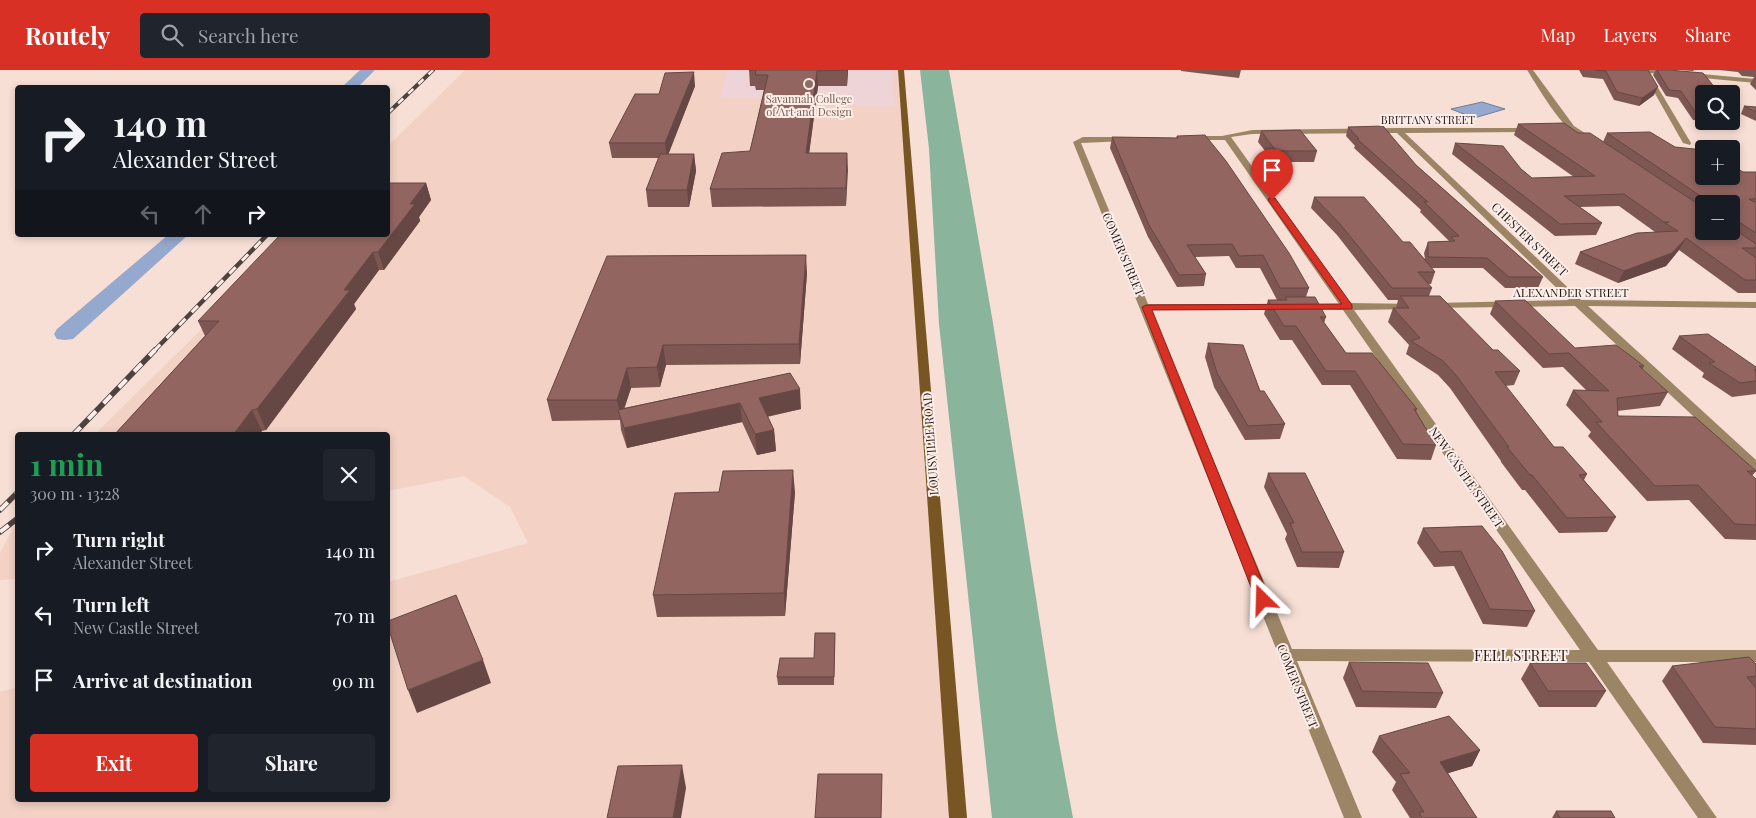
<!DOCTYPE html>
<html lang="en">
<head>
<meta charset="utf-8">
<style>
  body { margin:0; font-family:"Playfair Display",serif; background:#20242c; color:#f1f3f6; height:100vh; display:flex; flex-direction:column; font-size:19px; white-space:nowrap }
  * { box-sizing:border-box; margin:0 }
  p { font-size:16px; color:#9ea1a6 }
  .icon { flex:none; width:28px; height:28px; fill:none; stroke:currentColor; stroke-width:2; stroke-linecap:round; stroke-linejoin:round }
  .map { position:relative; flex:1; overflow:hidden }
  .drawer { position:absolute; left:15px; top:362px; width:375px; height:370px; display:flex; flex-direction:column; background:#171b24; border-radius:5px; box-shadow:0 2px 8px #0003 }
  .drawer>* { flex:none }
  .hud { position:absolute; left:15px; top:15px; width:375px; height:152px; border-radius:5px; box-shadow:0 2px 8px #0003; background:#171b24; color:#f1f3f6; overflow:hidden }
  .buttons { position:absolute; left:1695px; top:15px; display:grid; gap:10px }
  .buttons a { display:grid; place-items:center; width:45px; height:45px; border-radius:5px; background:#171b24; box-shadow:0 2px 8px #0003; font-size:25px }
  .pin { position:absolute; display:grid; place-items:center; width:42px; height:42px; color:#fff; margin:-51px -21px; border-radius:50% 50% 50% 0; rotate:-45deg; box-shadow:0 0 5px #0007 }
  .pin .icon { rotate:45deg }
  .me { position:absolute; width:55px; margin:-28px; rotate:338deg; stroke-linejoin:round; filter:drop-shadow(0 0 4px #0008) }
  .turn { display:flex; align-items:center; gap:18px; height:105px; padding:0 15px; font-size:22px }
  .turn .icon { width:65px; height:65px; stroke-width:2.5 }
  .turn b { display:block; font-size:35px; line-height:42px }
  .lanes { display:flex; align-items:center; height:48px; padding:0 15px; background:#0003; justify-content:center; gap:25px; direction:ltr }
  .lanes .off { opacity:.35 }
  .round { display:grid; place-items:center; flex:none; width:52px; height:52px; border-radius:5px; background:#20242c }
  .headline { display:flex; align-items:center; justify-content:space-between; height:85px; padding:0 15px }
  h1 { font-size:30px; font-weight:700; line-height:38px; color:#1e9e55 }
  .cta { display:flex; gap:10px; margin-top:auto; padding:10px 15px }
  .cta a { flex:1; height:58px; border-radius:5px; background:#d93025; color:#fff; font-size:20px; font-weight:700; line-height:58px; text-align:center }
  .cta a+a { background:#20242c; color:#f1f3f6 }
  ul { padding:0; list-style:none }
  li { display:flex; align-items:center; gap:15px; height:65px; padding:0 15px }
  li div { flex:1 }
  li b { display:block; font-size:19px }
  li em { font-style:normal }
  header { display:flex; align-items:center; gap:30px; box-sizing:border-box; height:70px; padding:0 25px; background:#d93025; color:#fff }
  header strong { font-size:24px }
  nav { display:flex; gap:28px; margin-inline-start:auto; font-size:18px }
  .search { width:350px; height:45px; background:#20242c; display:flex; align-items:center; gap:12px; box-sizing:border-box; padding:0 18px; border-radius:5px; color:#9ea1a6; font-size:19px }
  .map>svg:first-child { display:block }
  .built { fill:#f3d1c5 }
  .education { fill:#eed4d6 }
  .forest { fill:#8ab59c }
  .water { fill:#95a8cd; stroke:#737d96 }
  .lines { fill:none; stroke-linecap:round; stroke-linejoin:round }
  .canal { fill:#95a8cd; fill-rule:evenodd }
  .street { fill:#9c8565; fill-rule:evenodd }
  .secondary { fill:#785624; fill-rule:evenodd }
  .rail-far2-casing { stroke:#4e423d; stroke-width:4 }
  .rail-far1-casing { stroke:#4e423d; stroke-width:4.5 }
  .rail-casing { stroke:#4e423d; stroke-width:5.5 }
  .rail-far2 { stroke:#feeee9; stroke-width:2.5; stroke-dasharray:7; stroke-linecap:butt }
  .rail-far1 { stroke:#feeee9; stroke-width:3; stroke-dasharray:9; stroke-linecap:butt }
  .rail { stroke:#feeee9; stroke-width:4; stroke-dasharray:11; stroke-linecap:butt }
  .wall { fill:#7e5753; fill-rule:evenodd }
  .shaded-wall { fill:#664743 }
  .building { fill:#926560; stroke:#664743 }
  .route { fill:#d93025; stroke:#8d1f18 }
  .education-dot { fill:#8d6e63; stroke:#feeee9; stroke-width:2 }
  .labels { text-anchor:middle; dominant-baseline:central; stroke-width:4; stroke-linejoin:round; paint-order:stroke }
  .far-education-label { font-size:11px; fill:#785e54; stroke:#feeee9 }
  .far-street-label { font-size:11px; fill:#231a17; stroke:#feeee9 }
  .street-label { font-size:12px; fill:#231a17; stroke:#feeee9 }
  .near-street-label { font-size:15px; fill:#231a17; stroke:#feeee9 }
</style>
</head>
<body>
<header>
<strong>Routely</strong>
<div class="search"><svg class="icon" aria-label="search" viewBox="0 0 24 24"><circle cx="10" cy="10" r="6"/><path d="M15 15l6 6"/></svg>Search here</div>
<nav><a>Map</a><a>Layers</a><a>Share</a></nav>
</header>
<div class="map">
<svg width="1756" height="748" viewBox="0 0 1756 748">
  <rect width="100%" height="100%" fill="#f8dfd5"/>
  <g class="built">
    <path d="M465,0H902L959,748H0V622L17,617L18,730H388V512L528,473L510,437L464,406L388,421V365H94L297,165H388V76Z"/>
    <path d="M17,451V509L0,510V483Z"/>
  </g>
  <path class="education" d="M727,0H893L895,36L875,37L778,29L720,27Z"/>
  <path class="forest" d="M920,0H949L993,253L1057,662L1073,748H992L939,254L929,79Z"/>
  <path class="water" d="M1482,32L1505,39L1474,48L1451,39Z"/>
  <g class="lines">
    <g class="canal">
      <path d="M360,0H375L357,18H341Z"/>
      <path d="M168,165H188L73,269L65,270L57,269L54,264L57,259Z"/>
    </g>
    <g class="street">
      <path d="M1527,0H1533L1574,56L1588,65V69C1568,71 1537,15 1527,0Z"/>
      <path d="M1635,0H1659L1756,9V13L1638,2Z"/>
      <path d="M1646,5L1651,6L1691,73L1690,75L1683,73L1645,6Z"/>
      <path d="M1398,58H1536V62H1533L1405,63L1581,230L1756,232V238L1588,236L1756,390V401L1751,400L1575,236L1430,238L1429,236L1430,234L1434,233L1569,230L1397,63L1252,64L1231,67L1350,233L1418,234L1419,236L1418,238L1414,239L1354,240L1598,580H1756V592H1607L1717,748H1698L1589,592L1297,591L1362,748H1344L1073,72L1083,67H1127L1131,69L1127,71L1081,73L1148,234H1284L1289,237L1284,240H1151L1292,579L1580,580L1343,240L1300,239L1299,237L1304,234H1339L1225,70H1192L1188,68L1192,66H1222L1252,60Z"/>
    </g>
    <path class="secondary" d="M898,0H904L967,748H949Z"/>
    <g class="rail-far2-casing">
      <path id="rail-far2" d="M388,43L433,0"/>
    </g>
    <g class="rail-far1-casing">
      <path id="rail-far1" d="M154,281L267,165"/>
    </g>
    <g class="rail-casing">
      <g id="rail">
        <path d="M73,365L155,280"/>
        <path d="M0,440L18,422"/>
        <path d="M0,462L18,448"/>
      </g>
    </g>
    <use href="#rail-far2" class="rail-far2"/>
    <use href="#rail-far1" class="rail-far1"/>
    <use href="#rail" class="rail"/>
  </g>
  <g class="wall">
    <path d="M749,0H848L847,16H818L809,83H847L846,136L712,137L710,119L750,81L764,20H756L755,16H750Z"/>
    <path d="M1181,0H1241L1239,8L1181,1Z"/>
    <path d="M1579,0H1648L1654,25L1639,36L1614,30L1603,9L1583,7Z"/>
    <path d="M1656,0H1669L1704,24V51L1693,50L1678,28L1666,26L1653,5Z"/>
    <path d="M1679,0H1694L1693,1Z"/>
    <path d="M1719,0H1756V20L1750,14L1754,7L1742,6L1738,2Z"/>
    <path d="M695,16L668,84H694L696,101L689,137H648L646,120L659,88H612L609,73L659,24Z"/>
    <path d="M1744,36L1756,37V51L1741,44Z"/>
    <path d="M1731,38L1739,47L1736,54L1708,51H1731Z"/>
    <path d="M1518,54L1578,63L1603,72L1607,63L1675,77L1743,102H1756V223H1738L1679,180L1666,196L1618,213L1575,194L1580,182L1655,162L1619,136L1580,137L1602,153L1596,165L1555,166L1452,84L1455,73L1521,99L1532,108L1574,107L1514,65ZM1704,134H1731V161H1704Z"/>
    <path d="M1348,57L1416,95L1543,207L1538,218H1505L1483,198H1432L1435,202L1431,214H1428L1432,218L1429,226L1493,280L1520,301L1514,315L1505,316L1554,377L1587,404L1584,410L1616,447L1607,462L1559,463L1525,420H1522L1501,392V391L1450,318L1438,305L1406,284L1409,275L1388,252L1393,238H1396L1398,230H1388L1337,165L1311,138L1314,127L1403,172L1425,189L1424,183L1428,172L1449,171L1420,142L1421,140L1354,78L1355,76L1346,66Z"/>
    <path d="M1261,61L1317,81L1314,92H1274L1258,72Z"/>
    <path d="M1177,66L1309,218L1306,227L1326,247L1324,253L1346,283L1417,339L1416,342L1436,375L1431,390L1397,389L1350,315H1322L1292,270H1280L1264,244L1268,230H1277L1260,198H1236L1229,186L1195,187L1206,204L1204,216L1177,217L1148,167L1110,78L1112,67L1176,68Z"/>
    <path d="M426,113L431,130L419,147L420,151L384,200H379L354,234L356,239L266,360L262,361L258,365H114L205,266L198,251Z"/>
    <path d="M807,203L800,294L666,295L660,317L631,318L624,338L790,303L801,339L767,347L774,360L776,381L757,385L742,352L627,378L621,360L620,350L552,351L547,330Z"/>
    <path d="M1495,231L1575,278L1644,296L1642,300L1668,322L1660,336L1617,341L1618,346L1756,401L1752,406L1756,409V470L1725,469L1689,430L1647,431L1588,366L1591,362L1566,335L1573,320L1587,321L1563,297L1543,298L1490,244Z"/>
    <path d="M1679,266L1756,297V324L1732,327L1702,307L1704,303L1672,279Z"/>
    <path d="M1208,273L1260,321L1285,354L1280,369L1245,370L1214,317L1205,287Z"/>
    <path d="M1268,403L1344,482L1339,498L1297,497L1285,469L1287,464L1264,417Z"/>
    <path d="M795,422L785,546L657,547L653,525Z"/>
    <path d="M1482,456L1535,541L1527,557L1483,554L1454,496L1434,497L1417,473L1423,458Z"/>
    <path d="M835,563L834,615H778L777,607L814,588Z"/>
    <path d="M1349,592L1443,623L1436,638L1356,637L1343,608Z"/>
    <path d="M1530,593L1606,621L1596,637H1539L1521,609Z"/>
    <path d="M1756,594V675L1703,673L1662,611L1672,596Z"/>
    <path d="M1379,666L1480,680L1472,696L1448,703L1477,748H1410L1392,720L1396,712L1372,682Z"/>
    <path d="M1556,741L1615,748H1552Z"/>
  </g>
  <g class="shaded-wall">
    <path d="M847,0H848L847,16Z"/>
    <path d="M817,1L818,16L807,100L806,83Z"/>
    <path d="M694,2L695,16L667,88L665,73Z"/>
    <path d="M1658,17L1654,25L1639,36L1642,28Z"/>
    <path d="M847,83L848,100L846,136V118Z"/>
    <path d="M694,84L696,101L689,137L687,120Z"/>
    <path d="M426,113L431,130L419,147L420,151L384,200L378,182L410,134Z"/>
    <path d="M1686,168L1679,180L1666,196L1618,213L1624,201Z"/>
    <path d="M373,182L379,200L354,234L356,239L266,360L257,339L344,220Z"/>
    <path d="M806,185L807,203L800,294L799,274Z"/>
    <path d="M663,275L666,295L660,317L657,297Z"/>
    <path d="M627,298L631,318L621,349L617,330Z"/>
    <path d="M800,319L801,339L760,348L759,328Z"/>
    <path d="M740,333L742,352L627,378L624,358Z"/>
    <path d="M252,340L262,361L258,365H233Z"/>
    <path d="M774,360L776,381L757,385L755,364Z"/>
    <path d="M793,400L795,422L785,546L784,523Z"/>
    <path d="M483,590L491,613L417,643L408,620Z"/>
    <path d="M1480,680L1472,696L1432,708L1440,692Z"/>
    <path d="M682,695L686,718L681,748H673Z"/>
  </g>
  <g class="building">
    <path d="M749,0H847L817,1L806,83H847L846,118L710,119L722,83L750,81L768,5H755L756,0Z"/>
    <path d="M1595,0H1648L1658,17L1642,28L1617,22L1606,1Z"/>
    <path d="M1657,0H1669L1703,3L1720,24H1704V43H1696L1681,21L1669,20Z"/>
    <path d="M694,2L665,73H609L635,24H659L665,3Z"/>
    <path d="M1744,36L1756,37V42Z"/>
    <path d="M1731,38L1739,47L1731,46Z"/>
    <path d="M1564,53L1578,63H1590L1704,138V161H1731V157L1756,174V178H1742L1756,188V210H1745L1686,168L1672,183L1624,201L1580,182L1637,163L1678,161L1665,153L1669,152H1664L1624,124L1564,126L1602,153L1560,154L1455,73L1503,76L1521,99L1532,108L1595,106L1518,54Z"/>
    <path d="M1383,56L1416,95L1543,207H1509L1487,188L1428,187V172L1455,171L1451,167L1459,166L1424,132H1428L1357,69H1359L1348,57Z"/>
    <path d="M1300,60L1317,81H1276L1261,61Z"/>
    <path d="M1650,62L1675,77L1704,80V106H1731V95L1743,102H1756V129H1749L1756,133V163L1731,147V134H1711V133L1607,63Z"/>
    <path d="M1205,65L1226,91L1289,183L1309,218H1280L1263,185L1239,186L1232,174L1187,175L1206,204L1179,205L1149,155L1112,67L1178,68L1177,66Z"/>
    <path d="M660,84H694L687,120H646Z"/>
    <path d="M388,113H426L410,134H415L378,182H373L344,220H350L257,339L252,340L233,365H114L219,251H198L280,165H388Z"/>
    <path d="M1314,127H1364L1403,172H1410L1435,202H1418L1432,218H1392L1340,154Z"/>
    <path d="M806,185L799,274L663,275L657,297L627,298L617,330H547L607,186Z"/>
    <path d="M1400,226H1440L1493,280H1498L1520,301L1495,302L1554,377H1563L1587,404L1579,405L1616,447L1567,448L1532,405H1530L1507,377H1509L1455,304L1443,291L1411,271L1420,268L1393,238H1409Z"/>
    <path d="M1285,227H1315L1326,247H1320L1346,283H1372L1417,339H1414L1436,375L1403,374L1355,301H1326L1296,256H1284L1268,230H1287Z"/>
    <path d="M1525,230L1575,278L1616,275L1644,296H1639L1668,322L1617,328L1618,346L1695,347L1756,401H1747L1756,409V455L1735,454L1698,415L1655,416L1596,352H1602L1573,320L1609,321L1569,283L1549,284L1495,231Z"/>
    <path d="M1708,264L1756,297V300H1754L1756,301V311L1740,313L1709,293L1715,292L1679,266Z"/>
    <path d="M1208,273L1243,275L1260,321H1264L1285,354L1248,356L1217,303Z"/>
    <path d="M790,303L800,319L759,328L774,360L755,364L740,333L624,358L618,340Z"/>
    <path d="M793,400L784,523L653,525L675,423L719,422L723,401Z"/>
    <path d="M1268,403H1305L1344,482H1302L1290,453H1294Z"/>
    <path d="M1482,456L1502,481L1535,541L1490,539L1461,481L1440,482L1423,458Z"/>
    <path d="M456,525L483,590L408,620L388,557V551Z"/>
    <path d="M815,563H835L834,607H777L780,588H814Z"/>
    <path d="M1749,587L1756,594V606L1747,607L1756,618V659L1715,657L1672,596Z"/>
    <path d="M1349,592L1428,593L1443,623L1362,621Z"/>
    <path d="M1530,593H1586L1606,621H1548Z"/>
    <path d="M1449,646L1480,680L1440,692L1466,731L1477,748H1422L1419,742H1424L1400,704L1410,703L1379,666Z"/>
    <path d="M682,695L673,748H607L618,696Z"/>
    <path d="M818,704H882L881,748H815Z"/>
    <path d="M1556,741H1611L1615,748H1560Z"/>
  </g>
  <path class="route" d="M1269,128H1275L1352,235V239L1152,240L1270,530L1268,534H1258L1256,530L1142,237L1146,235L1342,234L1268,130Z"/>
  <circle class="education-dot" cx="809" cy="14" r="5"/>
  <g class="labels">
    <g class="far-education-label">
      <text x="809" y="28">Savannah College<tspan x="809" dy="13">of Art and Design</tspan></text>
    </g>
    <g class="far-street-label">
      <text x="1428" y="49">BRITTANY STREET</text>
    </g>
    <g class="street-label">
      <text transform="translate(1530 169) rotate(44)">CHESTER STREET</text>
      <text transform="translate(1124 184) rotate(67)">COMER STREET</text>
      <text x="1571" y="222">ALEXANDER STREET</text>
      <text transform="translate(930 374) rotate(-94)">LOUISVILLE ROAD</text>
      <text transform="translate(1467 407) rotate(55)">NEW CASTLE STREET</text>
      <text transform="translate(1298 616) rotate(68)">COMER STREET</text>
    </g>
    <g class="near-street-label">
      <text x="1521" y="585">FELL STREET</text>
    </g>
  </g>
</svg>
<div class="buttons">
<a><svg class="icon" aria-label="search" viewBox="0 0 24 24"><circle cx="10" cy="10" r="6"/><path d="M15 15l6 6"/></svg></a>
<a>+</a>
<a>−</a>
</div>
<div class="pin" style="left:1272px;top:130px;background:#d93025"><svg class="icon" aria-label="arrive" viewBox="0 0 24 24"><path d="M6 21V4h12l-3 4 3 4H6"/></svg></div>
<svg class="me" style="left:1263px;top:530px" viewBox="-20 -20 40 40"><path d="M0-17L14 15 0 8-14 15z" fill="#d93025" stroke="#fff" stroke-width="4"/></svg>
<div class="hud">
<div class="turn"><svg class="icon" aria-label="right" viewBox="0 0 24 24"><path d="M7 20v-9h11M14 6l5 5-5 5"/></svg><div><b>140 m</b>Alexander Street</div></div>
<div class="lanes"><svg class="icon off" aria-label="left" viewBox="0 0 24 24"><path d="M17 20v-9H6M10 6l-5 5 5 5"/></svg><svg class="icon off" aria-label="ahead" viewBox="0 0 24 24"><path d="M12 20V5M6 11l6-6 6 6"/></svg><svg class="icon" aria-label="right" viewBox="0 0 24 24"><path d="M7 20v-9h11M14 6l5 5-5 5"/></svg></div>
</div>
<section class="drawer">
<div class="headline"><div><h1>1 min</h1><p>300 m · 13:28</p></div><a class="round"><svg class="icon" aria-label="close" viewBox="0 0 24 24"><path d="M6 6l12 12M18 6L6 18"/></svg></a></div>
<ul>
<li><svg class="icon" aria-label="right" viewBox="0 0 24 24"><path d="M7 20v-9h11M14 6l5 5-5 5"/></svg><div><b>Turn right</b><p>Alexander Street</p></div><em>140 m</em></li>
<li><svg class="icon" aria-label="left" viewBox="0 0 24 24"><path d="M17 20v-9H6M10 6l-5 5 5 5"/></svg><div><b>Turn left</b><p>New Castle Street</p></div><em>70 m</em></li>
<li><svg class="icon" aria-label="arrive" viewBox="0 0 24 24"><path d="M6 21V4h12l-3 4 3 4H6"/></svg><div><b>Arrive at destination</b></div><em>90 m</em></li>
</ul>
<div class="cta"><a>Exit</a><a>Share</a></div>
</section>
</div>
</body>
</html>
